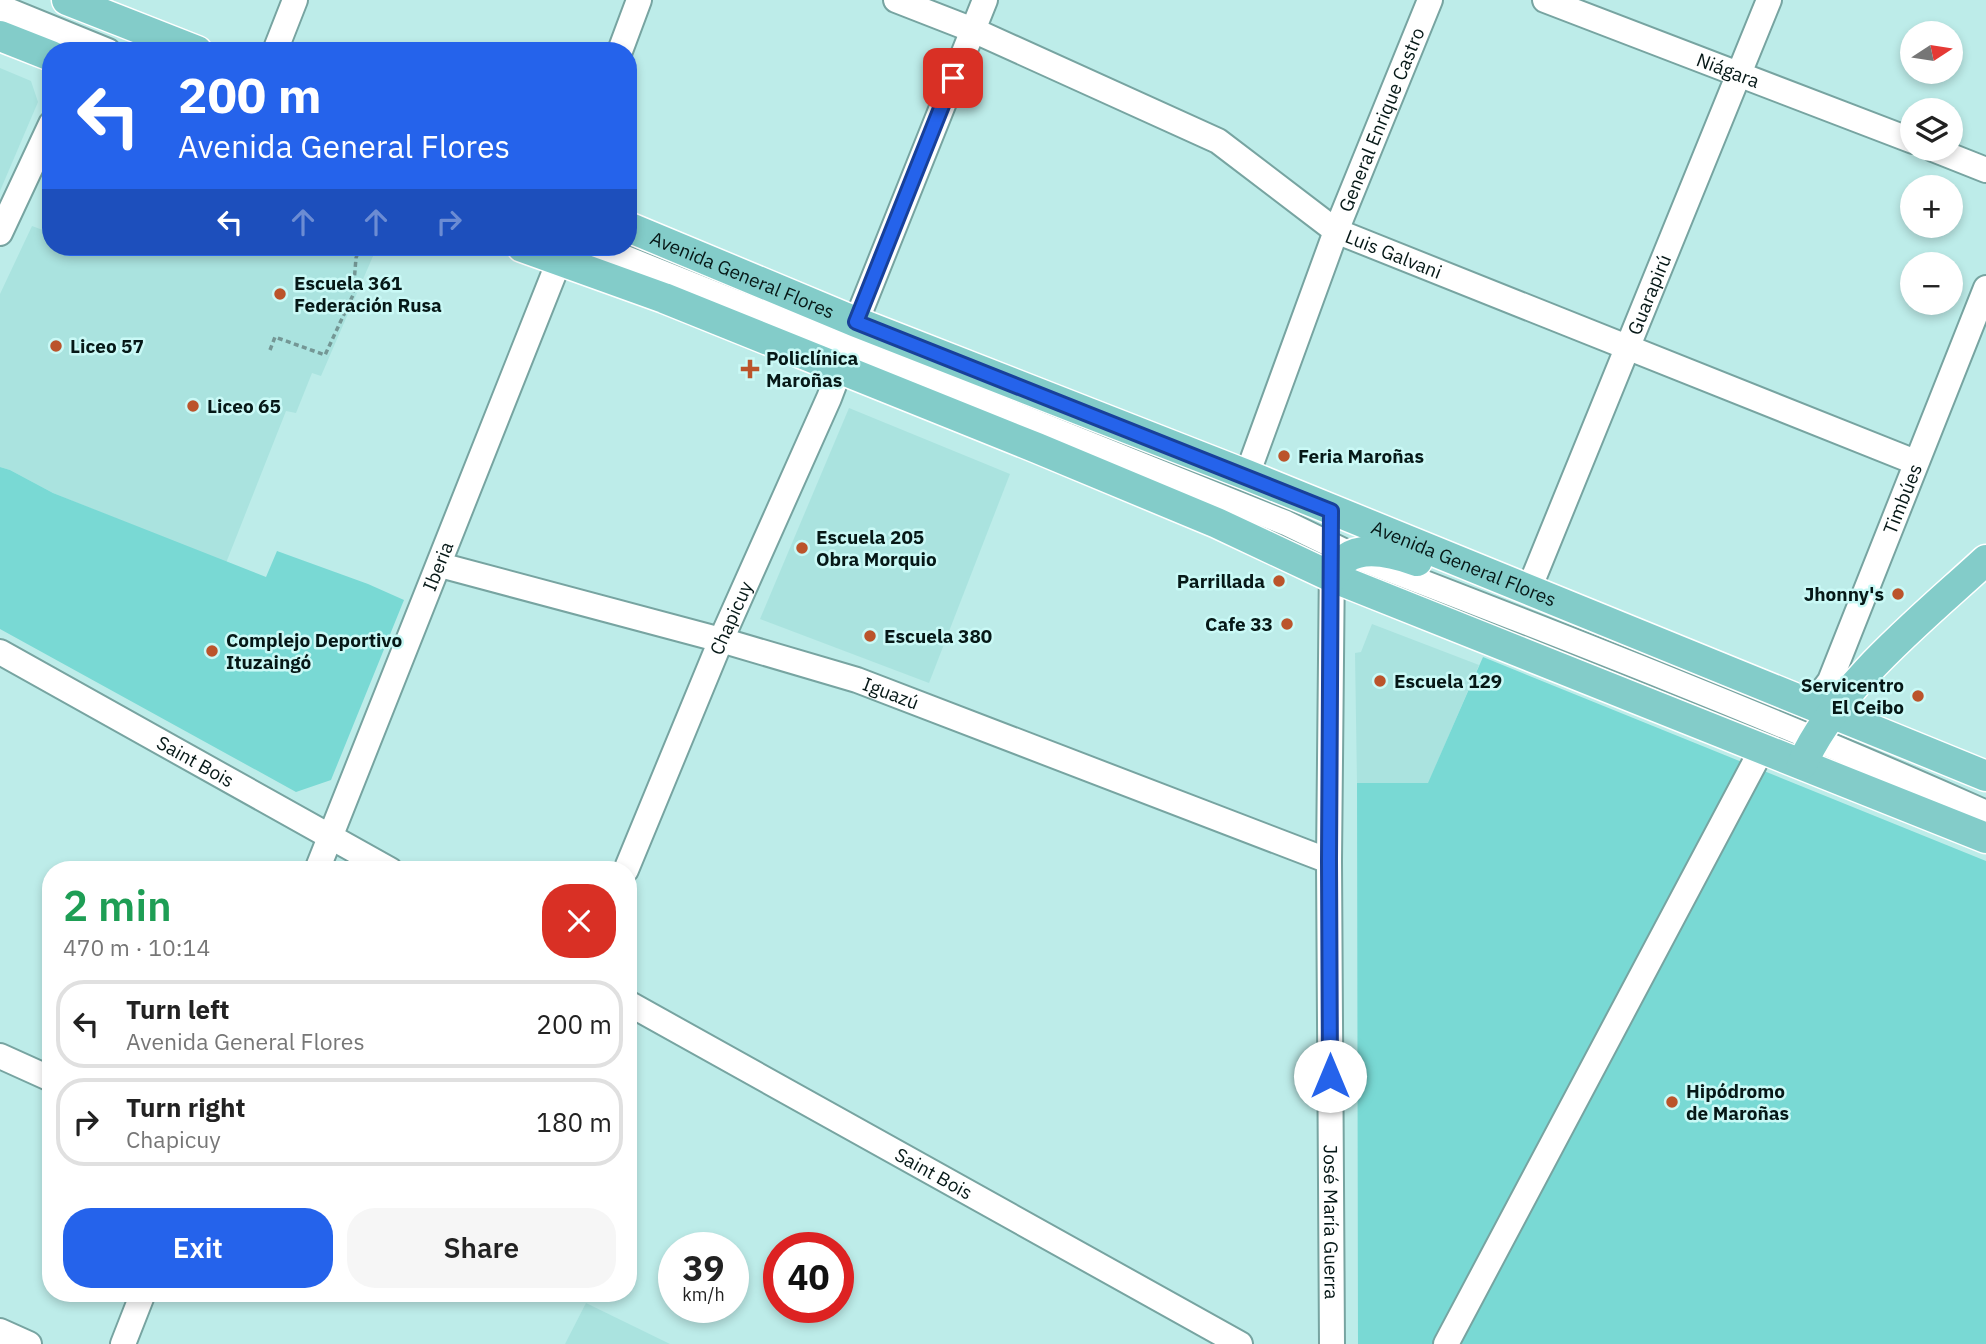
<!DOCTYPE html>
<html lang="en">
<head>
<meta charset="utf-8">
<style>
  body { margin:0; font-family:"IBM Plex Sans",sans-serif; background:#f6f6f6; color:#222; height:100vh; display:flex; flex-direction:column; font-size:26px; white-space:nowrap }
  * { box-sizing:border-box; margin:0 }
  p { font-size:23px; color:#767676 }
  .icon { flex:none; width:38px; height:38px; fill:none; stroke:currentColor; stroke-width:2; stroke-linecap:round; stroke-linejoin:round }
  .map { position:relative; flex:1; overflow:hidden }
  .sheet { position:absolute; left:42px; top:861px; width:595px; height:441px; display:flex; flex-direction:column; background:#fff; border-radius:28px; box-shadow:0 4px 10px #0003 }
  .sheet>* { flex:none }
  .top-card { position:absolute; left:42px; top:42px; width:595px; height:214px; border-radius:28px; box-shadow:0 4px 10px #0003; background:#2563eb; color:#fff; overflow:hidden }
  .needle { width:46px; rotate:78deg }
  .buttons { position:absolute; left:1900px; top:21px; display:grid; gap:14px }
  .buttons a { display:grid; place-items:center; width:63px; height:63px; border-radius:50%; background:#fff; box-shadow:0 4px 10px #0003; font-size:35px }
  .speed { position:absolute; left:658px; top:1232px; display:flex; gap:14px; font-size:35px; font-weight:700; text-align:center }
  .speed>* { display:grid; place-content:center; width:91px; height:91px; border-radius:50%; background:#fff; box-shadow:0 4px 10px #0003; line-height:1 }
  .speed small { font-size:18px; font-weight:400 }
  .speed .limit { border:10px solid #d22; background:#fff; color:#111 }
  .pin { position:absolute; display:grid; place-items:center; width:60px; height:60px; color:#fff; margin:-30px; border-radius:14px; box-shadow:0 4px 10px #0006 }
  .me { position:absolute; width:77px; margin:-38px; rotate:0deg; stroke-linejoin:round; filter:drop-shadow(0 0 5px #0008) }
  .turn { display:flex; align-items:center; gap:24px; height:147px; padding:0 21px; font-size:32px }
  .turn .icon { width:91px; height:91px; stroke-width:2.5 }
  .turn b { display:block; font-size:49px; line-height:60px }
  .lanes { display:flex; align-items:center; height:66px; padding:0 21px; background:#0003; justify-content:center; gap:35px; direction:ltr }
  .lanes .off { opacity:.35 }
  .round { display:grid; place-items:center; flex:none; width:74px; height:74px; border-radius:28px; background:#f6f6f6 }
  .headline { display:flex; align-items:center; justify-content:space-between; height:119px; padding:0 21px }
  h1 { font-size:42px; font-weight:600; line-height:52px; color:#1e9e55 }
  .button { display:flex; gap:14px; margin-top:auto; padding:14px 21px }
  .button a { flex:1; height:80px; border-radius:28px; background:#2563eb; color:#fff; font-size:28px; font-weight:600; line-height:80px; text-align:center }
  .button a+a { background:#f6f6f6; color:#222 }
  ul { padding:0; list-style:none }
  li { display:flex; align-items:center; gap:21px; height:88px; margin:0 14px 10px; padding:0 7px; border:4px solid #e0e0e0; border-radius:28px }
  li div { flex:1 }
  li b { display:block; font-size:26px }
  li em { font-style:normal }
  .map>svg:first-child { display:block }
  .built { fill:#aae3df }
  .green { fill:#79d9d4 }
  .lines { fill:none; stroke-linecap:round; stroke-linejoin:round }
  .minor-casing { stroke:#77a4a1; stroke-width:28 }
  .major-casing { stroke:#fff; stroke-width:33 }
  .path { stroke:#749795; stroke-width:3.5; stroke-dasharray:5 3.5; stroke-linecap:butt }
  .minor { stroke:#fff; stroke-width:24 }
  .major { stroke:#83ccc9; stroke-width:30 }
  .route-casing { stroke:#184099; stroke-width:18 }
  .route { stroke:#2563eb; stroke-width:12 }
  .poi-dot { fill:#bb542b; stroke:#caf9f6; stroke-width:2.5 }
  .labels { text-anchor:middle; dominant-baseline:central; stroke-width:5; stroke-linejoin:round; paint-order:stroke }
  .street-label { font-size:19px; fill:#061817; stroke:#caf9f6 }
  .poi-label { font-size:19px; font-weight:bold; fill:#061817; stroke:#caf9f6; text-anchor:start }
</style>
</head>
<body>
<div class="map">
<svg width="1986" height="1344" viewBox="0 0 1986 1344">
  <rect width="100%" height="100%" fill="#bdece9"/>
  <g class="built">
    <path d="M0,68L31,81L38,102L0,191Z"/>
    <path d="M32,226L51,233V247H377L321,376L312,373L296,413L286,411L226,563L53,493L10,470L0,467V294Z"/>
    <path d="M849,408L1010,474L929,683L760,619Z"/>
    <path d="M1372,624L1479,665L1428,784L1357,783L1355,653L1361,652Z"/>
    <path d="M586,1303L670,1344H565Z"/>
  </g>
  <g class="green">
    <path d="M0,467L10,470L53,493L266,577L277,551L368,584L404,600L331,780L296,792L0,629Z"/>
    <path d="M1483,657L1986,861V1344H1358L1357,783H1428Z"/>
  </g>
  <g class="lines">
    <g class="minor-casing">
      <g id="minor">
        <path id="s1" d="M896,0L973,30L1218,141L1336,231L1915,462"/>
        <path id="s2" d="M1545,0L1913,141"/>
        <path d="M0,7L108,51"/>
        <path d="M275,51L295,0"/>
        <path d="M620,51L639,0"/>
        <path d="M1933,149L1986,170"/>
        <path d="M0,233L51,124"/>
        <path d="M598,247L1286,523L1352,555C1565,637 1778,720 1986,813"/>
        <path d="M856,322L985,0"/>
        <path id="s3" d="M1247,475L1336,231L1430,0"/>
        <path id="s4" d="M1332,560L1329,861L1332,1344"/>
        <path id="s5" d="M440,565L721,640L857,680L1329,861"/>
        <path id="s6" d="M1529,589L1769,0"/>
        <path id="s7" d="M0,652L390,870"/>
        <path id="s8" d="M1812,705L1830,681L1986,288"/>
        <path id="s9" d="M317,870L559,261"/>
        <path id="s10" d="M626,870L721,640L829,398L840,369"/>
        <path id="s11" d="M628,1003L1240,1344"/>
        <path d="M0,1056L51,1079"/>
        <path d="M0,1331L29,1344"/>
        <path d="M123,1344L143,1293"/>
        <path d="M1446,1344L1762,749"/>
      </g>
    </g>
    <g class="major-casing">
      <g id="major">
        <path d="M67,0L197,51"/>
        <path d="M0,36L51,56"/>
        <path id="s12" d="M628,227L856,322L1247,475L1986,776"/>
        <path d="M522,247L664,298L1037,448L1217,523L1332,577L1986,838"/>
        <path d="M1332,577C1336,571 1340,563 1345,559C1365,544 1397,554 1417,561"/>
        <path d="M1802,764C1837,686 1923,618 1986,560"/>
      </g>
    </g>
    <path class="path" d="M270,350L275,337L325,355L353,295L356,258L360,247"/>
    <use href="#minor" class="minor"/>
    <use href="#major" class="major"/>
  </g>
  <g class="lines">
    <g class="route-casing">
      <path id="route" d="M953,78L856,322L1331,511L1329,861L1330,1076"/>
    </g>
    <use href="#route" class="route"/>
  </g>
  <g class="poi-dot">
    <circle cx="280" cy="294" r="7"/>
    <circle cx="56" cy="346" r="7"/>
    <path d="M746.5 358.5h7v7h7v7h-7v7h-7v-7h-7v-7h7z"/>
    <circle cx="193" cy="406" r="7"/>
    <circle cx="1284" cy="456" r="7"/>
    <circle cx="802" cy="548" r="7"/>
    <circle cx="1279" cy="581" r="7"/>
    <circle cx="1898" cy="594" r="7"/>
    <circle cx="1287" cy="624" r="7"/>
    <circle cx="870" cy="636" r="7"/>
    <circle cx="212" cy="651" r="7"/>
    <circle cx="1380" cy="681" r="7"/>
    <circle cx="1918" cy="696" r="7"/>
    <circle cx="1672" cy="1102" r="7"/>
  </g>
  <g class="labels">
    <g class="street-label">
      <text stroke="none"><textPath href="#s2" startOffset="196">Niágara</textPath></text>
      <text stroke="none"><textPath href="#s3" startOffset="380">General Enrique Castro</textPath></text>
      <text stroke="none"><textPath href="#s1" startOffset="562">Luis Galvani</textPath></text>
      <text stroke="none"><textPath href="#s12" startOffset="124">Avenida General Flores</textPath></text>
      <text stroke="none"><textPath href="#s6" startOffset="318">Guarapirú</textPath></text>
      <text stroke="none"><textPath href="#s8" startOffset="226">Timbúes</textPath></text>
      <text stroke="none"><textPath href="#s12" startOffset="901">Avenida General Flores</textPath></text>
      <text stroke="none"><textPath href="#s9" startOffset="327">Iberia</textPath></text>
      <text stroke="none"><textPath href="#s10" startOffset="273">Chapicuy</textPath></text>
      <text stroke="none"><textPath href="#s5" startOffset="469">Iguazú</textPath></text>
      <text stroke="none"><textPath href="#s7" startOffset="224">Saint Bois</textPath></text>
      <text stroke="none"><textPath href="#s11" startOffset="350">Saint Bois</textPath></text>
      <text stroke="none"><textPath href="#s4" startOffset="662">José María Guerra</textPath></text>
    </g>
    <g class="poi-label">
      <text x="294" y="283">Escuela 361<tspan x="294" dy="22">Federación Rusa</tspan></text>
      <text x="70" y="346">Liceo 57</text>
      <text x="766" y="358">Policlínica<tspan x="766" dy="22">Maroñas</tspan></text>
      <text x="207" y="406">Liceo 65</text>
      <text x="1298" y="456">Feria Maroñas</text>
      <text x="816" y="537">Escuela 205<tspan x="816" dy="22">Obra Morquio</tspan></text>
      <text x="1265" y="581" text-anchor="end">Parrillada</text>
      <text x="1884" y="594" text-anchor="end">Jhonny's</text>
      <text x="1273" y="624" text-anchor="end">Cafe 33</text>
      <text x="884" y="636">Escuela 380</text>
      <text x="226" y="640">Complejo Deportivo<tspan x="226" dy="22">Ituzaingó</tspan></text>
      <text x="1394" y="681">Escuela 129</text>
      <text x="1904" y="685" text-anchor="end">Servicentro<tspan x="1904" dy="22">El Ceibo</tspan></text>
      <text x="1686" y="1091">Hipódromo<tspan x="1686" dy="22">de Maroñas</tspan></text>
    </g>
  </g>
</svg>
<div class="buttons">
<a><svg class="needle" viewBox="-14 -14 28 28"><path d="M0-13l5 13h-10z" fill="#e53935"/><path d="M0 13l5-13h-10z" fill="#767676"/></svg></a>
<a><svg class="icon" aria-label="layers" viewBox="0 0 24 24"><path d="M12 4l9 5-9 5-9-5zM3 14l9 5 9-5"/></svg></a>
<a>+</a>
<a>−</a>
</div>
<div class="speed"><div>39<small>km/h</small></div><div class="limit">40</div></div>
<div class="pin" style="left:953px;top:78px;background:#d93025"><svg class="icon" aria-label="arrive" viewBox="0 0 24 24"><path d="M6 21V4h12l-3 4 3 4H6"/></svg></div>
<svg class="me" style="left:1330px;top:1076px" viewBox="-20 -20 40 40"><circle r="19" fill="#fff"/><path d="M0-13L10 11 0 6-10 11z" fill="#2563eb"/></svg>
<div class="top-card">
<div class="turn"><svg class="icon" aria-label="left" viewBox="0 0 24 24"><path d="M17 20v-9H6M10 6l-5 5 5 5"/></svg><div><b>200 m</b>Avenida General Flores</div></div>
<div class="lanes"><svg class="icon" aria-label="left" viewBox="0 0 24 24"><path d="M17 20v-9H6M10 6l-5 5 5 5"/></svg><svg class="icon off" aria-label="ahead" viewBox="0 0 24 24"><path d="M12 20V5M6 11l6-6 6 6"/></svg><svg class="icon off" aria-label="ahead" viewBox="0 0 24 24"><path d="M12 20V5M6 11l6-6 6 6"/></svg><svg class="icon off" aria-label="right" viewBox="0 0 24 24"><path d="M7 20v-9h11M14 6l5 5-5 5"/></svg></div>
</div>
<section class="sheet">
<div class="headline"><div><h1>2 min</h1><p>470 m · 10:14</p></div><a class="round" style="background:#d93025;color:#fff"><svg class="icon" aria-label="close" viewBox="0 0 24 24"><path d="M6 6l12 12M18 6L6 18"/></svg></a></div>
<ul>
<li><svg class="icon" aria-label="left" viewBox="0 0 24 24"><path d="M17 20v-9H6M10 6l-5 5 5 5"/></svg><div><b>Turn left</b><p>Avenida General Flores</p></div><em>200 m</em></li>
<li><svg class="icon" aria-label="right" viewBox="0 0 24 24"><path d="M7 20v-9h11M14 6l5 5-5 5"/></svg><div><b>Turn right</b><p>Chapicuy</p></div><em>180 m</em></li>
</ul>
<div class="button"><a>Exit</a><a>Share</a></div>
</section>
</div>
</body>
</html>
